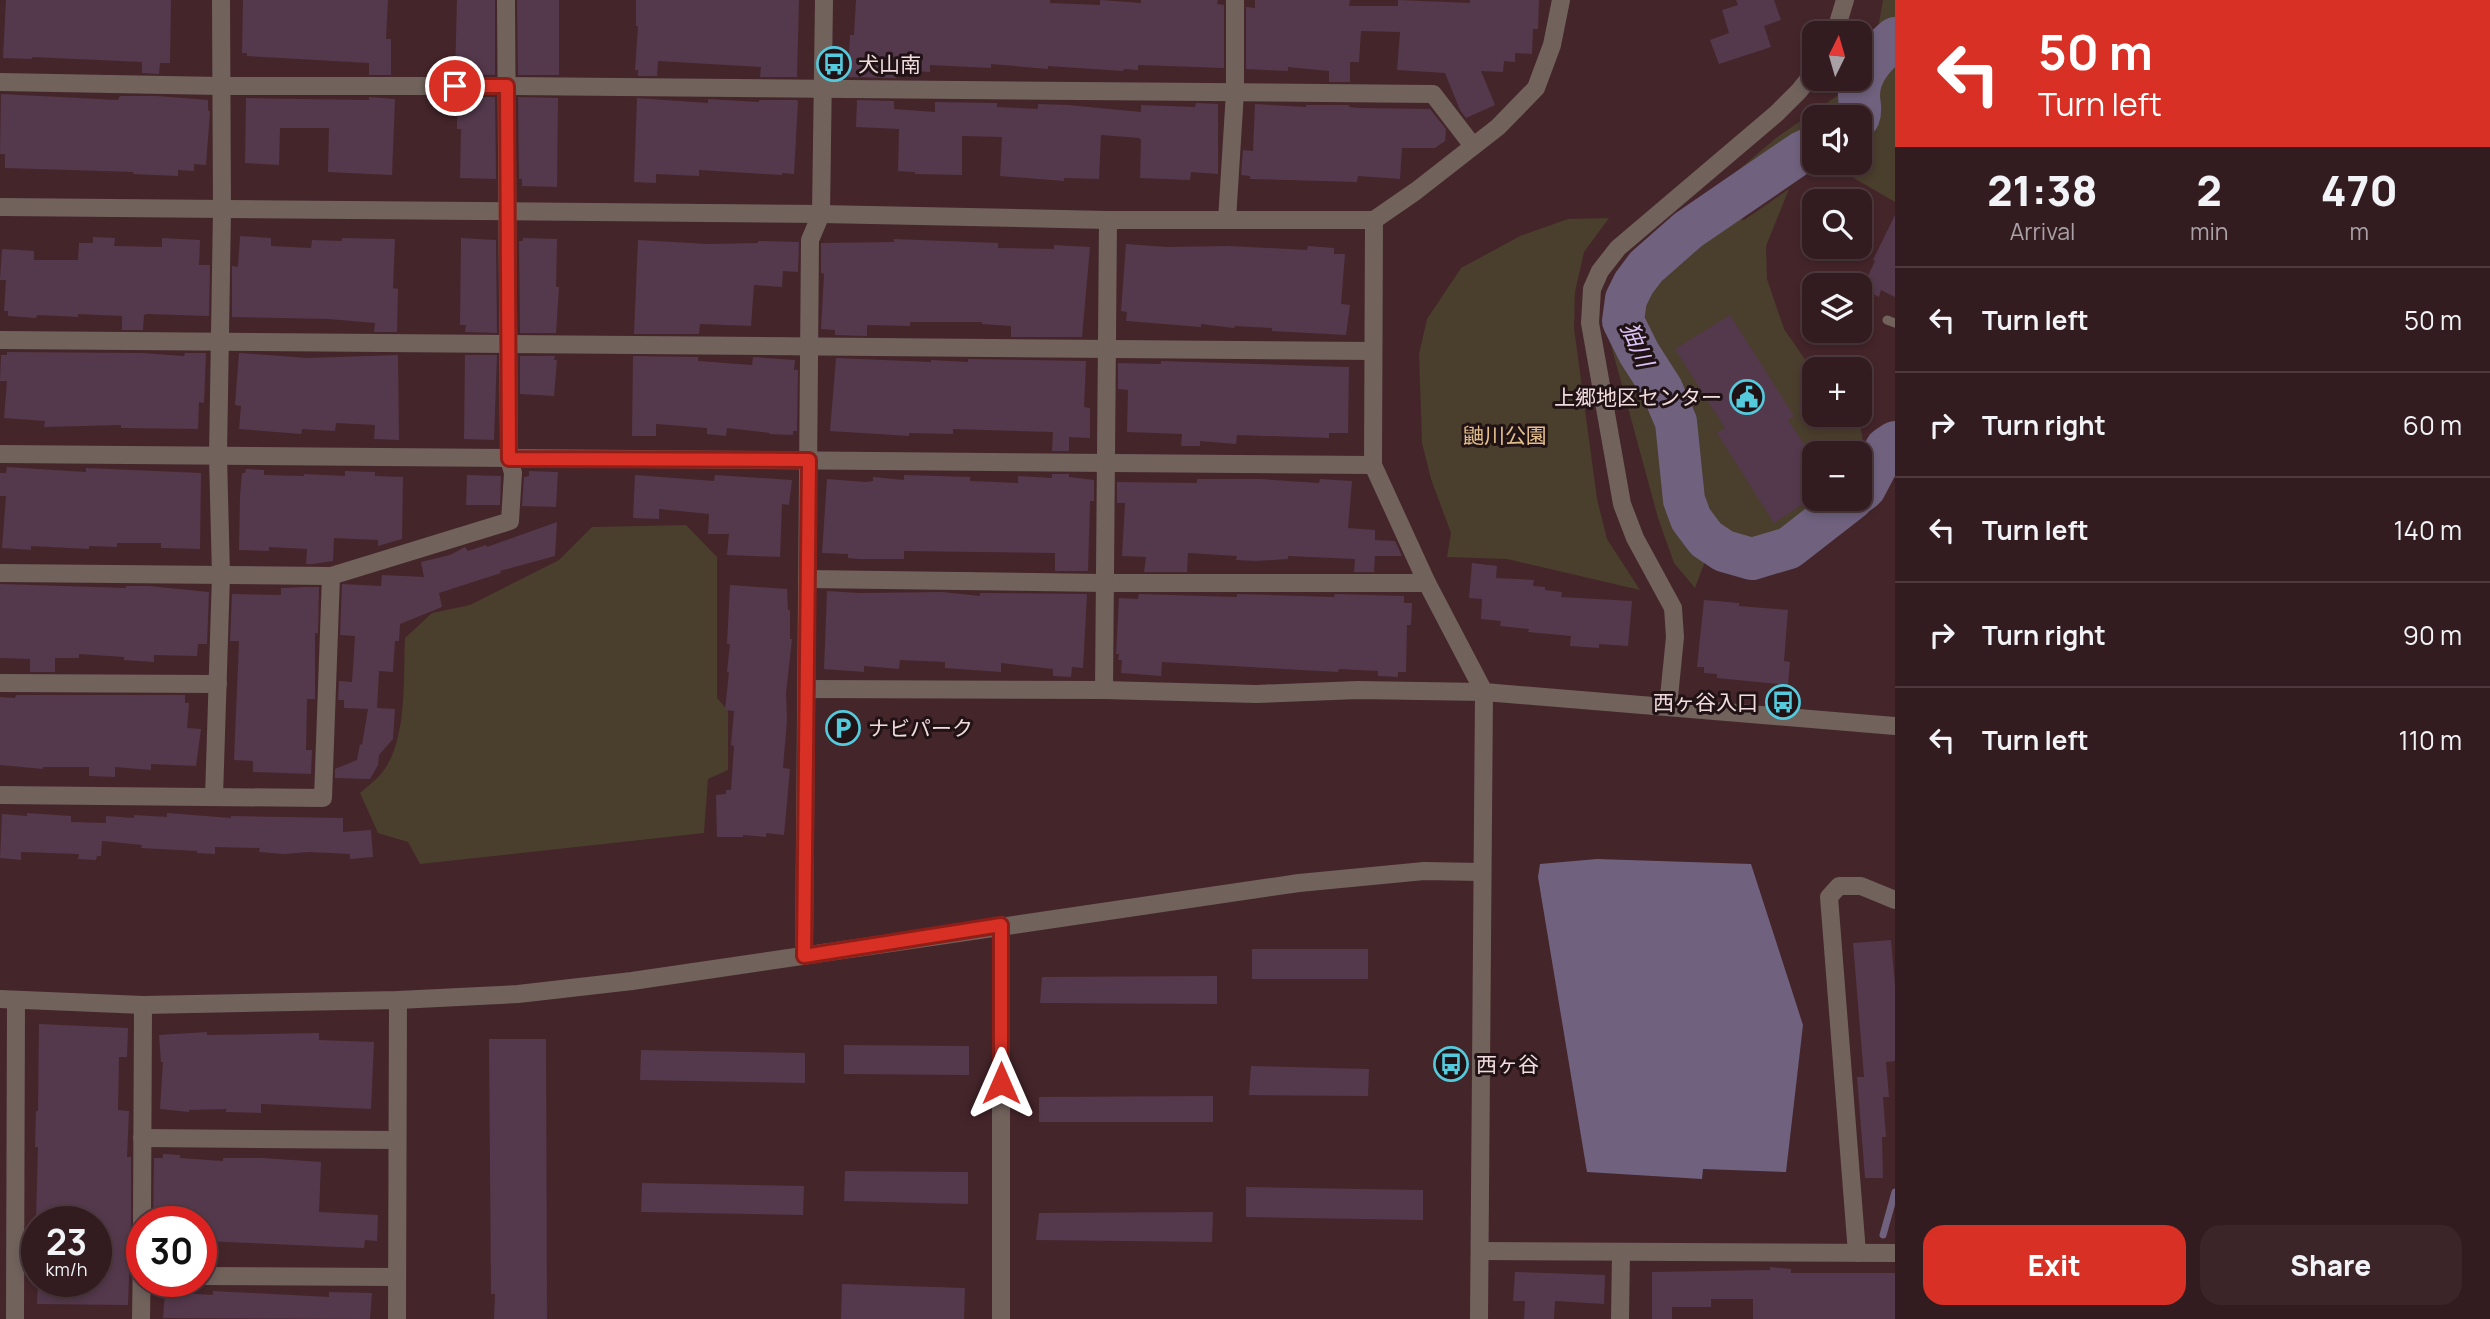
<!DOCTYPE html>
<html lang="en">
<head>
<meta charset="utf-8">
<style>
  body { margin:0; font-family:Manrope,"Noto Sans JP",sans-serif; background:#3b2529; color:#f1f3f6; height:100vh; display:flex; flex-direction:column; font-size:26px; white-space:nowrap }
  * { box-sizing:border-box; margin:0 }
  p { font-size:23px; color:#a9a1a5 }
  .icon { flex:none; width:38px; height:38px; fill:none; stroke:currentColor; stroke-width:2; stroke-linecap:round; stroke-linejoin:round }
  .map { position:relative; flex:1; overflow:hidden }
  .drawer { display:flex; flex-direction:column; background:#331c20; width:595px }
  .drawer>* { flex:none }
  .guide { background:#d93025; color:#fff; overflow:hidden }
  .needle { width:46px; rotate:5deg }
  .controls { position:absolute; left:1802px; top:21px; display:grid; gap:14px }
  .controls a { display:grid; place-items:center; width:70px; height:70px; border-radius:14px; background:#331c20; box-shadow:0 4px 10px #0003,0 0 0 2px #4e3a3e; font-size:35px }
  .speed { position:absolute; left:21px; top:1206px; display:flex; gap:14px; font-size:35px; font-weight:700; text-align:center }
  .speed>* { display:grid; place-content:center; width:91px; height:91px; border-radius:50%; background:#331c20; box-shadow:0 4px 10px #0003,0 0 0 2px #4e3a3e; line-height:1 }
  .speed small { font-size:18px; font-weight:400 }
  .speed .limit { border:10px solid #d22; background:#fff; color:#111 }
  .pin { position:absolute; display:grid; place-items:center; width:60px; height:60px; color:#fff; margin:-30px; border:4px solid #fff; border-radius:50%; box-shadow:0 2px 7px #0007 }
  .me { position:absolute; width:77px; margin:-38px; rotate:0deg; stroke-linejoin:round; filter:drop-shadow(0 0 5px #0008) }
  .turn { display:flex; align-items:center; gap:24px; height:147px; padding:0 28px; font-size:32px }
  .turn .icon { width:91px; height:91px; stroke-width:2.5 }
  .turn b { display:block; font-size:49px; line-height:60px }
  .eta { display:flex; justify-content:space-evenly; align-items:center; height:119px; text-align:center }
  .eta b { font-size:42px; font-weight:800; line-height:49px }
  .cta { display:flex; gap:14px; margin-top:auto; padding:14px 28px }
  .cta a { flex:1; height:80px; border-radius:21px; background:#d93025; color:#fff; font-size:28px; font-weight:800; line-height:80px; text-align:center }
  .cta a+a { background:#3b2529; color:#f1f3f6 }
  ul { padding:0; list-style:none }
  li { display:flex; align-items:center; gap:21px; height:105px; padding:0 28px; border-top:2px solid #4e3a3e }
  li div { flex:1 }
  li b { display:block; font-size:26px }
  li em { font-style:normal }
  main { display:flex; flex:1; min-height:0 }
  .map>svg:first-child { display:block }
  .green { fill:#4a3e2d }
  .water { fill:#70627f }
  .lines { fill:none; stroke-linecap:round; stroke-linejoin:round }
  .stream { stroke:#70627f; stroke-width:7 }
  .river { stroke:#70627f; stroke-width:42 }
  .building { fill:#54394c }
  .service { stroke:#71625c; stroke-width:9 }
  .minor { stroke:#71625c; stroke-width:18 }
  .tertiary { stroke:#71625c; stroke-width:18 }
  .route-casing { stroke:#8d1f18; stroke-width:18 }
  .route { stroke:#d93025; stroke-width:12 }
  .labels { text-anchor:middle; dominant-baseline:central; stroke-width:6; stroke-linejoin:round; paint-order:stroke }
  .poi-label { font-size:21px; fill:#f0dbdd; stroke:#211315; text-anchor:start }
  .park-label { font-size:21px; fill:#e3bf8c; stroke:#211315 }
  .water-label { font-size:23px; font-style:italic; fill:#dbc2f7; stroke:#211315 }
</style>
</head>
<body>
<main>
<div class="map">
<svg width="1895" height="1319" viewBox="0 0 1895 1319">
  <rect width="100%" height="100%" fill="#44252a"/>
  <g class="green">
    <path d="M1883,0H1895V202L1828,163H1860V117H1815V163H1825L1688,213L1776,138L1870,73Z"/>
    <path d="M1789,189L1766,246L1767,279L1784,329L1815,374V415H1854C1862,425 1865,442 1860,454L1815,453V499H1833L1827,506L1784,536L1751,547L1725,538L1695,505L1692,462L1676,413L1659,370L1635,335L1630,313L1642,292L1733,218L1744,220Z"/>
    <path d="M1609,218L1584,252L1575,292L1574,328L1597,499L1607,539L1640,590L1507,559L1447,557L1451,533L1431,479L1422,443L1419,354L1427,319L1461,268L1520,236L1568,219Z"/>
    <path d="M1608,334L1634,348L1664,399L1682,465L1694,521L1713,540L1695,588L1674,563L1658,518Z"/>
    <path d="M686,525L717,557V698L728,711V770L708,779L704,833L420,864L408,842L378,833L360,793C366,787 374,782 380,775C408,744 403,678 405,638L432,613L470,605L559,560L592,527Z"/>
  </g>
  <path class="water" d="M1597,859L1751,864L1803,1025L1786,1172L1703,1169L1702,1179L1587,1172L1538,877L1540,864Z"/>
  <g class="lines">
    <path class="stream" d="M1883,1235L1895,1192"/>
    <g class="river">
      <path d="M1859,117C1862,109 1859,104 1859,95C1859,71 1878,53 1895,38"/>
      <path d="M1815,146L1802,152L1688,230L1646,267L1634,283L1626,299L1623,321L1639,353L1662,389L1676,422L1684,500L1691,519L1706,539L1724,551L1752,559L1789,548L1852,499"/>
      <path d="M1860,492L1865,488L1886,448L1895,442"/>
    </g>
  </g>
  <g class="building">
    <path d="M6,0H171L170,63H160L159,74L142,73V62L32,57V59L3,58Z"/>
    <path d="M243,0H388L386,39H391V75H369V63L247,56V53H242Z"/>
    <path d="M457,0H495V75L455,74Z"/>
    <path d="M517,0H559V75H518Z"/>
    <path d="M636,0H799L797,77H760L761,67L658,61L657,76H638V70H635L638,26H636Z"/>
    <path d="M856,0H1050V3L1100,5V0L1141,3V0H1218L1217,4L1224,5V68L1138,65V70L1124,69L1123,71L1048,66V69L991,64V68L930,65V72L896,70V78L848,77L850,35H854Z"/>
    <path d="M1255,0H1350L1349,6H1398V0L1470,3V0H1539L1538,29H1533L1532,54L1515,53V62L1504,61L1503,72L1481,71L1495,105L1466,118L1460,110L1445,73L1397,70L1400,32L1361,31L1359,62H1350V82H1329V71L1288,67V71L1246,69V7L1255,8Z"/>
    <path d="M1736,0H1774L1781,20L1764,26L1771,47L1719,64L1710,40L1729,33L1722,10L1738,5Z"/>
    <path d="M1,94L118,100L120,96H157L208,100V110L210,112L206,165L194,164V171L178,170V176L133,174L134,172L5,168V154H0Z"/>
    <path d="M369,97L395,99L392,175L328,172L329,128H280L279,165L245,163L246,98L369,100Z"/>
    <path d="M457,97H495L496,179L460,178L461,129H457Z"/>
    <path d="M518,97L558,98L557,187L522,186V179H519Z"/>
    <path d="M637,98L708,103V99L759,102V100H796L798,101L794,174L782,173V175L699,170V176L656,174V183L634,182Z"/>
    <path d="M857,100L894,101V109L935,112V102L997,103V107L1038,109V104L1068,105L1141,112V105L1195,107L1196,103L1218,104V174L1191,172L1190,180L1140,178L1141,140L1139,138L1101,135L1099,179L1064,178V181L1000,176L1002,137L962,136V175L915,174V172L898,171L899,129L856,127Z"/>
    <path d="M1255,104L1306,107V105H1349V107L1359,108L1430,109L1446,129L1445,141L1435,148H1402L1400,179L1358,176L1357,182L1250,179V176L1241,175L1243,150L1253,151Z"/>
    <path d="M1895,215V297L1881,290L1879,297L1862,289L1875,261L1873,260Z"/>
    <path d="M240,236L271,238V246L311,248L312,240L342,241V238L395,239L393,288L398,289L397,332H374L375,323L329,319L232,317V266L238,267Z"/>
    <path d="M93,237L115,238L114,246L162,247V238L200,240L199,265H210L209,316L147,314L144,315L143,330H122V316L78,314V317L37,315L36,318L8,316V311H4L6,280H0L2,249L34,251V260H78L79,243H93Z"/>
    <path d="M461,238L496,240L497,333L465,332L466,325H460Z"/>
    <path d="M523,238L557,239L556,287H559L556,333H520L519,241H523Z"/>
    <path d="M894,239L998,243V248L1054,249V245L1090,247L1082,337H1011V326L982,324V322H910V326L867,325V336L835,335V330L821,329L824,274L821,273V243L894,242Z"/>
    <path d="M638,240L708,244L758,243V241L799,242L798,272L783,271L782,287L754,285L751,326L700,324L699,334H634Z"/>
    <path d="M1126,244L1167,247L1229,246L1307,250L1308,246L1334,248V254H1345L1341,304L1350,305L1346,335L1272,331V328L1235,326L1234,328L1201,324V327L1126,321L1127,312L1121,311Z"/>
    <path d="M1730,315L1794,416L1788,420L1815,461V496L1774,523L1717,433L1725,428L1675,349Z"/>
    <path d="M7,352L142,353L184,356L185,353H206L204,403L199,402L198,429L121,428V425L44,427L45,421L4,418L7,381H0L1,355H7Z"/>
    <path d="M239,353L308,358L398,355L399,440L374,439L375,425L336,423L335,431L302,429L301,434L239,429L241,406L235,405Z"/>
    <path d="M465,355H497L494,440L464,439Z"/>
    <path d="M520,356H555L554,360H557L554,396L520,394Z"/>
    <path d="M633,356L698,357V361L752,365L753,357L795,360L794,370H798L797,431H793V435L769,434L770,433L727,428L726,436L707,434V428L656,424V436H632Z"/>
    <path d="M836,358L931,362V360L968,362V359L1086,361L1084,407L1090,408V438L1069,437V451H1052L1053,432L953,429V434L909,433V436L830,431Z"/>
    <path d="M1161,361L1349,367L1348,433H1329V438L1237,435L1236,444L1200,441V446H1181L1182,434L1127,432L1128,390L1118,389V363L1161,364Z"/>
    <path d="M7,467L86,472V468L201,473L200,549L161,548V543H117V547L89,546V549L31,546V550L2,548L6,496H0V473H6Z"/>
    <path d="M246,469L264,470V475L304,476V474L345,476V471L375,472V476L403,477L402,539L378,546V540L334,538L333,561L313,564H306L307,549L269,547V551L239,550L240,496L242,473H245Z"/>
    <path d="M529,471L558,472L556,507L522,506L524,477L529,476Z"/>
    <path d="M1052,474H1069V477L1094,480V501H1090L1088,571H1055V553L904,551V559H860L848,558V554L822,553L827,479L866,482L873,481V477L904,480V475L970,477V481L1018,483V476L1052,478Z"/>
    <path d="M467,475L501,476L500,505H466Z"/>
    <path d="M635,475L714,481L715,475L792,480L789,505L782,504L780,557L727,555L729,534H708L709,514L659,509V519L633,518Z"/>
    <path d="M1197,479H1259L1319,483L1320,479L1352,481L1348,528L1375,530V540L1395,541L1402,556H1375L1374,572H1354L1355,559L1288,556V559L1256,561L1236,560L1237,556L1188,553L1187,572H1144L1146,557L1122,556L1125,503H1117V482L1197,483Z"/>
    <path d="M557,522L555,556L500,571L501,573L439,593L442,607L400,624L399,641H395L393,672L379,671L377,708L395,709L393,739L379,755L378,765L370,779L335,778V769L357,760L360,744L362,745L368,709L344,708V700H338L339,681L352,682L355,636L340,635L342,584L381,586L382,575L424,577L421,562L450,555L465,547L468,551L486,545L487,547Z"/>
    <path d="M1472,563L1497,566L1496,578L1534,580L1533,586L1545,587V590L1562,592L1561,597L1632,601L1628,646L1599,644V648L1570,646L1571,636L1528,632L1529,629L1500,626L1501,621L1481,619L1482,599L1469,598Z"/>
    <path d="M0,584L126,588V586H149L209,592L207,644H198L197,656L154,655V662L124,660V657L79,654V658H55V672H30V659L0,658Z"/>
    <path d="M730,585L787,589L788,610H790V639H792L786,693L787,720L783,768L790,769L784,835L766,833V837L743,835V837H717L716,795L726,794V790H731L734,746L731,745L734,711L725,710L729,672H727L730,644H727Z"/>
    <path d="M305,587H319L318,633H315V699H307L306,750H312L311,774L253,772V761L234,760L239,641H230L232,594L281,595V588Z"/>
    <path d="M827,591L860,593L942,592L980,596V593L1087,594L1083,668L1072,667L1071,677L1053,676V669L1001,663V672L945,668V662L900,660L899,669L864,666V672L824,669Z"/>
    <path d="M1139,594L1237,597V594L1334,597L1335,594L1404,596V603H1412L1411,625H1407L1406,672H1398V677L1378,676V671L1339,669L1338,672L1162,662L1161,676L1121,673L1122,660H1118L1119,654H1116L1119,598L1138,599Z"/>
    <path d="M1704,600L1739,603V606L1788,610L1784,661L1790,662L1788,685L1717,678V674L1704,673V667H1697Z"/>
    <path d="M16,695H185V703H189L187,728L201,729L196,766L151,764V770L115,767V777L89,776V767H43V769L0,765V697L15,698Z"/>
    <path d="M27,813L71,816V822L106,823V816L134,818V815L167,817V813L231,818V816L343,818V832L371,830L373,857L350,859V854L309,852L284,854L259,852L260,848L215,847V854L197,853V851L141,848L142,845L102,841L101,856H97L96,860L78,859L79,854L21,852V860L0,858L2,814L27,816Z"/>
    <path d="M1891,940L1895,986V1061L1886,1062L1889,1097H1883L1886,1137H1882L1883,1178H1865L1857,1077H1864L1853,943Z"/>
    <rect x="1252" y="949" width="116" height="30"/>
    <path d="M1217,976V1004L1040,1003L1042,977Z"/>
    <path d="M39,1024L128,1028L127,1057H119L118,1110L129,1111L127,1157H131V1222L128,1305L37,1304L38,1281H96V1221L36,1220L38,1147H35L36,1111H38Z"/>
    <path d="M207,1032V1035L319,1033V1040L374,1042L371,1109L261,1104V1113L226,1112V1109L189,1110V1112L160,1109L163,1062H161L159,1035Z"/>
    <path d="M489,1039H546L547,1319H494L495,1294H491Z"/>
    <path d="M844,1045L969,1046V1075L844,1074Z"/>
    <path d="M641,1050L805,1053V1083L640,1080Z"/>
    <path d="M1251,1066L1369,1069L1368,1096L1249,1095Z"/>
    <path d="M1213,1096V1122H1039V1097Z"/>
    <path d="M163,1154L180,1155V1158L223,1161V1158H263L321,1162L319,1212L378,1215L377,1241L365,1240L364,1248L201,1241V1222H153L154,1158H163Z"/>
    <path d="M845,1171L968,1172V1204L844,1201Z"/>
    <path d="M642,1183L804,1186L803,1215L641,1212Z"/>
    <path d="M1246,1187L1423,1190V1220L1246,1217Z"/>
    <path d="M1213,1212L1212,1242L1036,1240L1039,1213Z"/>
    <path d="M1770,1267L1791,1269V1273H1895V1319H1753V1299H1711V1307H1672V1319H1652V1272L1770,1270Z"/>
    <path d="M1515,1272L1605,1275L1604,1304L1555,1301L1554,1319H1524L1525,1301H1513Z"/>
    <path d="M842,1284L965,1288L964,1319H841Z"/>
    <path d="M213,1291L329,1297V1292L372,1293L370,1319L163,1318L165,1292L213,1295Z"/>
  </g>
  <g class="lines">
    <path class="service" d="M1887,320L1895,323"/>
    <g class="minor">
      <path d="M0,82L221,86H507L1433,94L1473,146"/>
      <path d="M1227,220L1235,92V0"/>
      <path d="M1374,220L1416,191L1498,127L1536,88L1552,45L1561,0"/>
      <path d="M0,340L1373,351"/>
      <path d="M0,454L1373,465"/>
      <path d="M0,573L331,576"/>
      <path d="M807,579L1104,583H1427"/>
      <path d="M0,683L218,684"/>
      <path d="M807,689L1104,690L1256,694L1358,690L1484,692"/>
      <path d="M1104,690L1108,220"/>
      <path d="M0,795L323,798L331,576L510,521L513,473L509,459L506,0"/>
      <path d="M214,797L221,575L218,456L222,210L221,0"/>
      <path d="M804,956L810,240L821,214"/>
      <path d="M0,999L143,1005L398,1000L518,994L632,981L1299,883L1424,871L1482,872"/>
      <path d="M142,1138L397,1140"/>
      <path d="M142,1222L143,1005"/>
      <path d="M1480,1251L1895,1253"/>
      <path d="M1857,1253L1829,897L1839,886H1861L1895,900"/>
      <path d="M201,1276L397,1277"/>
      <path d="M15,1319L16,1001"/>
      <path d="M141,1319L142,1248"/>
      <path d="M397,1319L398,1000"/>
      <path d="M1001,1319V925"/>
      <path d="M1620,1319L1621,1252"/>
    </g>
    <g class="tertiary">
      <path d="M1835,33L1845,0"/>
      <path d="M0,207L821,214L1108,220H1374L1373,465L1427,583L1484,692L1479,1319"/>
      <path d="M821,214L824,0"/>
      <path d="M1484,692L1895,726"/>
      <path d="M1668,707L1675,637L1673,608L1635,538L1622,504L1590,323L1592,289L1600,271L1618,248L1777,113L1799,91L1815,71"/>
    </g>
  </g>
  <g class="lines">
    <g class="route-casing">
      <path id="route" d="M455,86H507L509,459L809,460L804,956L1001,925V1083"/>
    </g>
    <use href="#route" class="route"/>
  </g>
  <defs>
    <g id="bus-ring" transform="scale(1.75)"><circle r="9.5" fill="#211315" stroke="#54cadd" stroke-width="1.5"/><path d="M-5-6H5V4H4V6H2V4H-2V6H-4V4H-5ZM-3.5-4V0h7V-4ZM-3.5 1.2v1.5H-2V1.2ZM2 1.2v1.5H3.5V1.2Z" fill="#54cadd"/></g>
    <g id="civic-ring" transform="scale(1.75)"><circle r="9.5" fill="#211315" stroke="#54cadd" stroke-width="1.5"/><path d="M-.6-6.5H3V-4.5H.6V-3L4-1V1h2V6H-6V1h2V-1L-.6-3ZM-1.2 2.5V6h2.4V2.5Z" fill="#54cadd"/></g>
    <g id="parking-ring" transform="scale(1.75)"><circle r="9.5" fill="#211315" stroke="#54cadd" stroke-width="1.5"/><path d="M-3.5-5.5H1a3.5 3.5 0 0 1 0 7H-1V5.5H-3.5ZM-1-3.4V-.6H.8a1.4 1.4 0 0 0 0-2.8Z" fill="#54cadd"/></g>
  </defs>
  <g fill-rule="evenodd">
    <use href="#bus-ring" x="834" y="64"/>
    <use href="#civic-ring" x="1747" y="397"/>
    <use href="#bus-ring" x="1783" y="702"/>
    <use href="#parking-ring" x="843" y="728"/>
    <use href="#bus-ring" x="1451" y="1064"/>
  </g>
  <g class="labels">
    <g class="poi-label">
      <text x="858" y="64">犬山南</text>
      <text x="1722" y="397" text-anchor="end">上郷地区センター</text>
      <text x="1758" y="702" text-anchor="end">西ヶ谷入口</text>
      <text x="868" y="728">ナビパーク</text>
      <text x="1476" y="1064">西ヶ谷</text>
    </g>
    <g class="park-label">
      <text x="1505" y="435">鼬川公園</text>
    </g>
    <g class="water-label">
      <text transform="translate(1638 344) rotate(66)">㹨川</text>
    </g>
  </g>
</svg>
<div class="controls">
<a><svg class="needle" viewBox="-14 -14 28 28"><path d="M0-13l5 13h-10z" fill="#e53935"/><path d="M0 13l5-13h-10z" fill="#a9a1a5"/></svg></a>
<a><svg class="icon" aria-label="sound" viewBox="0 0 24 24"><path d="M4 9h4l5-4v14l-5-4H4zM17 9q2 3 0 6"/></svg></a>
<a><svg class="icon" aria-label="search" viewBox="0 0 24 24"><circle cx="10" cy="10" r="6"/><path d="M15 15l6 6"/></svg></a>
<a><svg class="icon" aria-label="layers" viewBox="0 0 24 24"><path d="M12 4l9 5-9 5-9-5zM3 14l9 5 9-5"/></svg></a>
<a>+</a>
<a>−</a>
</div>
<div class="speed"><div>23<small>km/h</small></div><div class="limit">30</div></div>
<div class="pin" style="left:455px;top:86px;background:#d93025"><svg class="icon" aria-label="arrive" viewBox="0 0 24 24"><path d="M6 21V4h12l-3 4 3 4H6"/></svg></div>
<svg class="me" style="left:1001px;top:1083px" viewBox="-20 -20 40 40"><path d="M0-17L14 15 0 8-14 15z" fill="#d93025" stroke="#fff" stroke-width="4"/></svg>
</div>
<section class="drawer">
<div class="guide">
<div class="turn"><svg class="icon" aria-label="left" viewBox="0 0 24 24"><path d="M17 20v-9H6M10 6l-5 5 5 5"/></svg><div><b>50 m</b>Turn left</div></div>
</div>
<div class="eta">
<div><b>21:38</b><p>Arrival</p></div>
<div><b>2</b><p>min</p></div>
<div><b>470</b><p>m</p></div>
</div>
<ul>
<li><svg class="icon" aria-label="left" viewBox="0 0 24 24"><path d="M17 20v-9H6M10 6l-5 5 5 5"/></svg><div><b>Turn left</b></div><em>50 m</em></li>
<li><svg class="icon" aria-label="right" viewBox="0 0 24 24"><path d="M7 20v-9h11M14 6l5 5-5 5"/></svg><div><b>Turn right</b></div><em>60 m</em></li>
<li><svg class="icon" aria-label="left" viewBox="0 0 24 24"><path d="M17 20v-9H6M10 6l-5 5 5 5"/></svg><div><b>Turn left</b></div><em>140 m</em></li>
<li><svg class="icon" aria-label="right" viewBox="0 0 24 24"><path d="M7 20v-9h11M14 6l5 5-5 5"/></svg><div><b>Turn right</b></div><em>90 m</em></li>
<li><svg class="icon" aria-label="left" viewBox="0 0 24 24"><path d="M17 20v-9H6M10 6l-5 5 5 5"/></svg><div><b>Turn left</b></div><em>110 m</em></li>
</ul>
<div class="cta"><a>Exit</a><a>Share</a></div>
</section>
</main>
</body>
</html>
